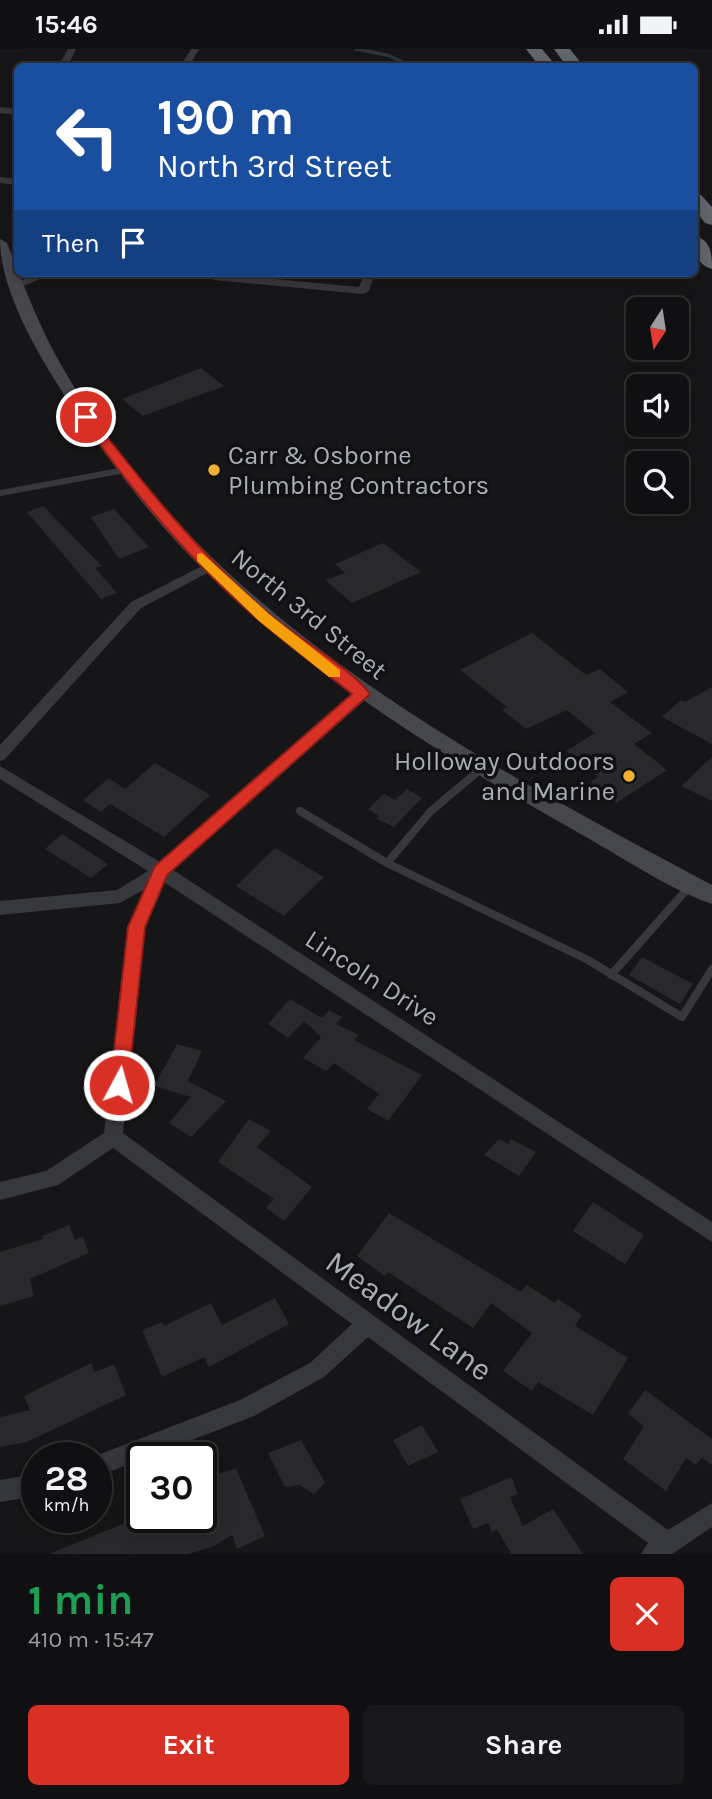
<!DOCTYPE html>
<html lang="en">
<head>
<meta charset="utf-8">
<style>
  body { margin:0; font-family:Karla,sans-serif; background:#19191b; color:#f1f3f6; height:100vh; display:flex; flex-direction:column; font-size:26px; white-space:nowrap }
  * { box-sizing:border-box; margin:0 }
  p { font-size:23px; color:#9c9d9f }
  .icon { flex:none; width:38px; height:38px; fill:none; stroke:currentColor; stroke-width:2; stroke-linecap:round; stroke-linejoin:round }
  .map { position:relative; height:1505px; overflow:hidden }
  .sheet { display:flex; flex-direction:column; background:#101012; flex:1 }
  .sheet>* { flex:none }
  .guide { position:absolute; left:14px; top:14px; width:684px; height:214px; border-radius:10px; box-shadow:0 4px 18px #0003,0 0 0 2px #303032; background:#1a4fa0; color:#fff; overflow:hidden }
  .needle { width:46px; rotate:192deg }
  .fabs { position:absolute; left:626px; top:248px; display:grid; gap:14px }
  .fabs a { display:grid; place-items:center; width:63px; height:63px; border-radius:10px; background:#101012; box-shadow:0 4px 18px #0003,0 0 0 2px #303032; font-size:35px }
  .speed { position:absolute; left:21px; top:1393px; display:flex; gap:14px; font-size:35px; font-weight:700; text-align:center }
  .speed>* { display:grid; place-content:center; width:91px; height:91px; border-radius:50%; background:#101012; box-shadow:0 4px 18px #0003,0 0 0 2px #303032; line-height:1 }
  .speed small { font-size:18px; font-weight:400 }
  .speed .limit { border:4px solid #111; border-radius:10px; background:#fff; color:#111 }
  .pin { position:absolute; display:grid; place-items:center; width:60px; height:60px; color:#fff; margin:-30px; border:4px solid #fff; border-radius:50%; box-shadow:0 2px 7px #0007 }
  .me { position:absolute; width:77px; margin:-38px; rotate:6deg; stroke-linejoin:round; filter:drop-shadow(0 0 5px #0008) }
  .turn { display:flex; align-items:center; gap:24px; height:147px; padding:0 28px; font-size:32px }
  .turn .icon { width:91px; height:91px; stroke-width:2.5 }
  .turn b { display:block; font-size:49px; line-height:60px }
  .then { display:flex; align-items:center; height:66px; padding:0 28px; background:#0003; gap:14px; font-size:26px }
  .round { display:grid; place-items:center; flex:none; width:74px; height:74px; border-radius:10px; background:#19191b }
  .summary { display:flex; align-items:center; justify-content:space-between; height:119px; padding:0 28px }
  h1 { font-size:42px; font-weight:700; line-height:52px; color:#1e9e55 }
  .cta { display:flex; gap:14px; margin-top:auto; padding:14px 28px }
  .cta a { flex:1; height:80px; border-radius:10px; background:#d93025; color:#fff; font-size:28px; font-weight:700; line-height:80px; text-align:center }
  .cta a+a { background:#19191b; color:#f1f3f6 }
  .status { display:flex; justify-content:space-between; align-items:center; height:49px; padding:0 35px; background:#101012; direction:ltr }
  .status svg { height:19px; fill:currentColor }
  .map>svg:first-child { display:block }
  .lines { fill:none; stroke-linecap:round; stroke-linejoin:round }
  .stream { stroke:#2c353c; stroke-width:3.5 }
  .building { fill:#29292c }
  .service-far1 { stroke:#37383d; stroke-width:6 }
  .service { stroke:#37383d; stroke-width:8 }
  .minor { fill:#37383d; fill-rule:evenodd }
  .secondary { fill:#45474d; fill-rule:evenodd }
  .motorway { fill:#63666e; fill-rule:evenodd }
  .route { fill:#d93025; stroke:#8d1f18; stroke-width:2 }
  .slow { fill:#f59e0b }
  .poi-dot { fill:#f2b134; stroke:#111113; stroke-width:2.5 }
  .labels { text-anchor:middle; dominant-baseline:central; stroke-width:7; stroke-linejoin:round; paint-order:stroke }
  .poi-label { font-size:26px; fill:#a8adb8; stroke:#111113; text-anchor:start }
  .street-label { font-size:26px; fill:#a8adb8; stroke:#111113 }
  .near-street-label { font-size:32px; fill:#a8adb8; stroke:#111113 }
</style>
</head>
<body>
<div class="status"><b>15:46</b><svg viewBox="0 0 49 12"><path d="M0 12V9h3v3zM5 12V6h3v6zM10 12V3h3v9zM15 12V0h3v12zM26 1h20v11H26zM47 4h2v5h-2z"/></svg></div>
<div class="map">
<svg width="712" height="1505" viewBox="0 0 712 1505">
  <rect width="100%" height="100%" fill="#161618"/>
  <g class="lines">
    <path class="stream" d="M356,0L387,6L414,18"/>
  </g>
  <g class="building">
    <path d="M201,319L224,337L143,367L122,350Z"/>
    <path d="M43,457L102,517L95,519L117,544L101,550L27,463Z"/>
    <path d="M114,460L149,498L119,510L91,468Z"/>
    <path d="M383,494L421,523L352,554L325,531L345,524L335,515Z"/>
    <path d="M532,584L586,626L600,620L628,643L610,653L652,684L634,695L667,721L616,754L590,733L598,728L566,702L595,684L567,661L526,680L502,661L507,658L460,621Z"/>
    <path d="M712,638V695L662,668L681,651L685,653Z"/>
    <path d="M712,708V752L681,737Z"/>
    <path d="M155,714L210,746L164,788L110,755L101,763L83,751L109,729L125,740Z"/>
    <path d="M407,740L422,749L394,778L377,770L379,767L368,760L384,745L395,751Z"/>
    <path d="M62,785L108,815L91,829L45,800Z"/>
    <path d="M275,799L324,828L284,867L236,837Z"/>
    <path d="M642,908L693,935L680,955L629,926Z"/>
    <path d="M290,950L322,969L329,961L342,968L336,975L359,986L354,991L422,1026L388,1072L367,1060L379,1045L334,1014L326,1022L303,1009L321,988L304,972L288,989L268,975Z"/>
    <path d="M177,995L202,1002L188,1032L226,1052L191,1088L169,1074L191,1048L154,1037Z"/>
    <path d="M249,1070L271,1082L257,1098L312,1138L284,1172L266,1159L274,1150L218,1113Z"/>
    <path d="M499,1090L508,1095L511,1090L536,1103L519,1127L484,1106Z"/>
    <path d="M593,1153L644,1186L625,1215L573,1182Z"/>
    <path d="M389,1164L521,1243L527,1236L555,1254L558,1250L582,1266L575,1277L628,1309L593,1366L538,1333L532,1342L503,1322L532,1284L491,1254L473,1279L388,1223L385,1227L357,1207Z"/>
    <path d="M69,1176L75,1191L83,1188L89,1204L30,1230L34,1247L0,1257V1203L43,1190L42,1187Z"/>
    <path d="M275,1249L289,1275L209,1318L204,1308L162,1328L142,1281L162,1273L164,1277L211,1254L222,1276Z"/>
    <path d="M91,1314L95,1323L114,1315L126,1346L27,1393L0,1398V1368L30,1361L24,1347Z"/>
    <path d="M645,1341L712,1390V1416L702,1409L696,1416L686,1409L666,1442L623,1410L644,1377L628,1365Z"/>
    <path d="M422,1376L438,1403L408,1417L393,1391Z"/>
    <path d="M301,1391L325,1434L314,1445L299,1436L285,1438L268,1404Z"/>
    <path d="M236,1419L265,1487L237,1500L232,1486L212,1498L188,1505H49L140,1468H201V1431Z"/>
    <path d="M511,1428L518,1445L510,1448L523,1477L553,1460L583,1505H511L497,1480L492,1483L488,1474L473,1480L460,1450Z"/>
  </g>
  <g class="lines">
    <path class="service-far1" d="M0,444L125,421"/>
    <g class="service">
      <path d="M482,719L431,762L387,814L588,911L682,968L712,920"/>
      <path d="M300,762L387,814"/>
      <path d="M611,926L689,838"/>
    </g>
    <g class="minor">
      <path d="M68,0H76L67,18H58Z"/>
      <path d="M191,0H199L189,18H180Z"/>
      <path d="M0,58L18,60V66L0,64Z"/>
      <path d="M0,128L18,130V136L0,134Z"/>
      <path d="M38,224H53L22,238L12,236Z"/>
      <path d="M211,224L359,238L365,224H375L369,242L363,245L214,231L209,228Z"/>
      <path d="M210,513L215,514L217,517L215,520L141,559L5,710L0,712V696L131,553Z"/>
      <path d="M362,640L369,645L367,649L173,821L712,1173V1193L164,833L144,878L123,1084L668,1481L712,1454V1478L672,1505H641L648,1494L368,1288L324,1328L254,1367L96,1428V1409H90L240,1351L310,1314L352,1275L113,1099L58,1136L0,1151V1133L46,1122L104,1084L128,878L145,840L120,854L0,866V852L117,841L148,822L0,730V717L160,813L357,641Z"/>
      <path d="M37,1425V1447L0,1453V1431Z"/>
    </g>
    <path class="secondary" d="M0,190L7,194C23,234 38,275 60,314C201,565 467,706 712,836V855C673,842 623,809 586,788C443,708 302,621 186,503C142,457 105,405 69,353C40,309 0,243 0,190Z"/>
    <g class="motorway">
      <path d="M526,0H542L557,18H540Z"/>
      <path d="M554,0H570L584,18H567Z"/>
      <path d="M695,145L701,146L712,158V176L705,174L695,161Z"/>
      <path d="M695,187C711,191 712,205 712,220C696,216 694,201 695,187Z"/>
    </g>
  </g>
  <path class="route" d="M86,364L90,366C145,437 200,506 269,565C294,586 353,621 370,645L167,826L145,878L128,1036L126,1041H112L110,1036L128,878L155,817L352,645C322,621 290,598 260,572C191,514 132,442 80,368Z"/>
  <path class="slow" d="M202,504L269,565L340,621V628H329L259,572L197,512V505Z"/>
  <g class="poi-dot">
    <circle cx="214" cy="421" r="7"/>
    <circle cx="629" cy="727" r="7"/>
  </g>
  <g class="labels">
    <g class="poi-label">
      <text x="228" y="406">Carr &amp; Osborne<tspan x="228" dy="30">Plumbing Contractors</tspan></text>
      <text x="615" y="712" text-anchor="end">Holloway Outdoors<tspan x="615" dy="30">and Marine</tspan></text>
    </g>
    <g class="street-label">
      <text transform="translate(309 565) rotate(39)">North 3rd Street</text>
      <text transform="translate(372 929) rotate(33)">Lincoln Drive</text>
    </g>
    <g class="near-street-label">
      <text transform="translate(409 1267) rotate(36)">Meadow Lane</text>
    </g>
  </g>
</svg>
<div class="fabs">
<a><svg class="needle" viewBox="-14 -14 28 28"><path d="M0-13l5 13h-10z" fill="#e53935"/><path d="M0 13l5-13h-10z" fill="#9c9d9f"/></svg></a>
<a><svg class="icon" aria-label="sound" viewBox="0 0 24 24"><path d="M4 9h4l5-4v14l-5-4H4zM17 9q2 3 0 6"/></svg></a>
<a><svg class="icon" aria-label="search" viewBox="0 0 24 24"><circle cx="10" cy="10" r="6"/><path d="M15 15l6 6"/></svg></a>
</div>
<div class="speed"><div>28<small>km/h</small></div><div class="limit">30</div></div>
<div class="pin" style="left:86px;top:368px;background:#d93025"><svg class="icon" aria-label="arrive" viewBox="0 0 24 24"><path d="M6 21V4h12l-3 4 3 4H6"/></svg></div>
<svg class="me" style="left:119px;top:1036px" viewBox="-20 -20 40 40"><circle r="17" fill="#d93025" stroke="#fff" stroke-width="3"/><path d="M0-11L8 9 0 5-8 9z" fill="#fff"/></svg>
<div class="guide">
<div class="turn"><svg class="icon" aria-label="left" viewBox="0 0 24 24"><path d="M17 20v-9H6M10 6l-5 5 5 5"/></svg><div><b>190 m</b>North 3rd Street</div></div>
<div class="then">Then<svg class="icon" aria-label="arrive" viewBox="0 0 24 24"><path d="M6 21V4h12l-3 4 3 4H6"/></svg></div>
</div>
</div>
<section class="sheet">
<div class="summary"><div><h1>1 min</h1><p>410 m · 15:47</p></div><a class="round" style="background:#d93025;color:#fff"><svg class="icon" aria-label="close" viewBox="0 0 24 24"><path d="M6 6l12 12M18 6L6 18"/></svg></a></div>
<div class="cta"><a>Exit</a><a>Share</a></div>
</section>
</body>
</html>
